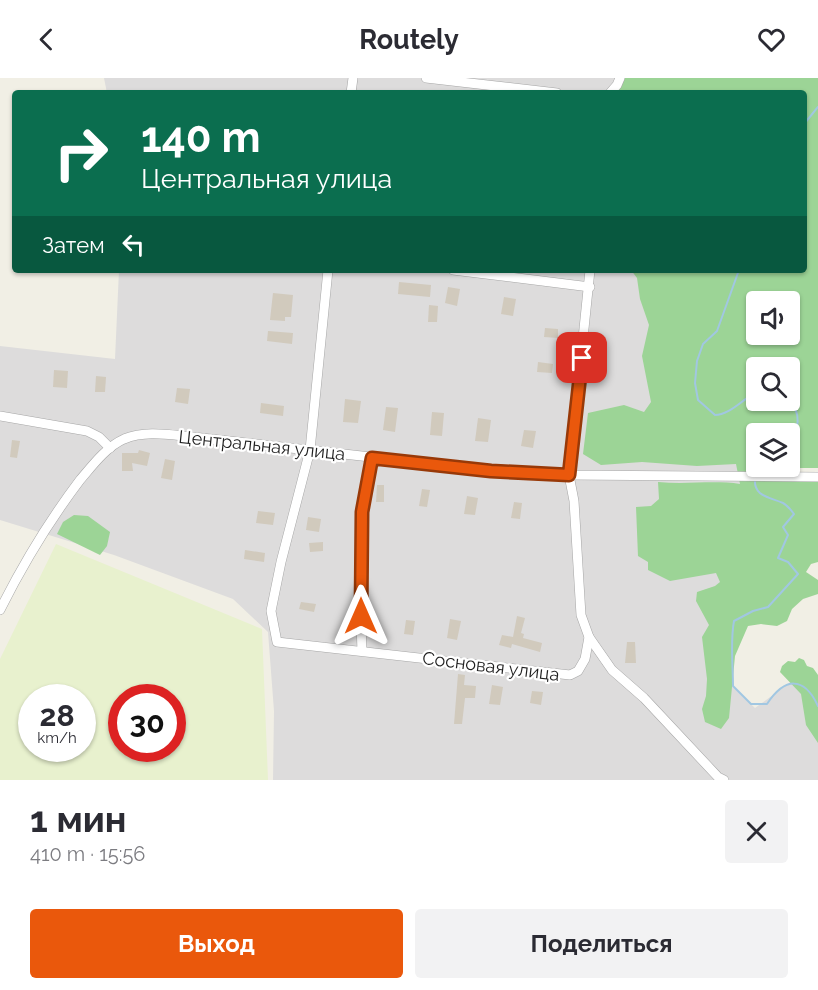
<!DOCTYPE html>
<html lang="ru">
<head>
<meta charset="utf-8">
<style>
  body { margin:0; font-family:Raleway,sans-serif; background:#f2f2f3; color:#2b2b33; height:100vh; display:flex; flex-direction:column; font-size:22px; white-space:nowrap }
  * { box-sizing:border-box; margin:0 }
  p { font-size:20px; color:#7c7c81 }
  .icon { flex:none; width:33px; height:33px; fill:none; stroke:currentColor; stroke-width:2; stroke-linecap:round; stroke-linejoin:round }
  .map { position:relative; height:702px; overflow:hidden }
  .details { display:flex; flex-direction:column; background:#fff; flex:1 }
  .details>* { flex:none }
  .top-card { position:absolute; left:12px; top:12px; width:795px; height:183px; border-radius:6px; box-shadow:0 2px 4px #0004; background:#0b6e4f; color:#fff; overflow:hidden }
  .controls { position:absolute; left:746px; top:213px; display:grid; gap:12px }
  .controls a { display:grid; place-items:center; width:54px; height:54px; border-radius:6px; background:#fff; box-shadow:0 2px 4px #0004; font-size:30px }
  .speed { position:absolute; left:18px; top:606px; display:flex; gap:12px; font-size:30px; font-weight:700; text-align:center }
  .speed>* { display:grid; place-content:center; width:78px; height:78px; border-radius:50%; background:#fff; box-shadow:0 2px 4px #0004; line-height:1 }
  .speed small { font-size:15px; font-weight:400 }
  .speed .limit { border:9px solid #d22; background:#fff; color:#111 }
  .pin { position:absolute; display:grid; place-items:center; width:51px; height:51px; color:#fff; margin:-26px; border-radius:12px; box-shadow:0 3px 9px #0006 }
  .me { position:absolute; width:66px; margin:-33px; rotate:0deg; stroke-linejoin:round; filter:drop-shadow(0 0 4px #0008) }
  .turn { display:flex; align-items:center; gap:21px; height:126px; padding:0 30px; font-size:27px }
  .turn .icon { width:78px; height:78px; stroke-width:2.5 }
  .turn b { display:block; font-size:42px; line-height:51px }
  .then { display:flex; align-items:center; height:57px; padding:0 30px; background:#0003; gap:12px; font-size:22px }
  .round { display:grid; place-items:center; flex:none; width:63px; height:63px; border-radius:6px; background:#f2f2f3 }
  .head { display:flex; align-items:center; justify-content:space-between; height:102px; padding:0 30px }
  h1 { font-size:36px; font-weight:700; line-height:45px }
  .action { display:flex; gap:12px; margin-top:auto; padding:12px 30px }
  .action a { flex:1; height:69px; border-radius:6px; background:#ea580c; color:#fff; font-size:24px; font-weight:700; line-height:69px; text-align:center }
  .action a+a { background:#f2f2f3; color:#2b2b33 }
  header { display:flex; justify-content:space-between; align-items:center; height:78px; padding:0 30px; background:#fff; font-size:27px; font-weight:700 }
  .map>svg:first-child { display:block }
  .residential { fill:#dddcdc }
  .farmland { fill:#e8f1ce; fill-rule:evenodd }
  .forest { fill:#9cd496; fill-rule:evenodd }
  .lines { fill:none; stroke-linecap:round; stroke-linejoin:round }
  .stream { stroke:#a1c7e2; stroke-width:2 }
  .building { fill:#d1cabd }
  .minor-casing { stroke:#a6a6a6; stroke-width:10 }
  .minor { stroke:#fff; stroke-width:9 }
  .route-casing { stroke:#983908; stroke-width:15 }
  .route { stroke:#ea580c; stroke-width:10 }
  .labels { text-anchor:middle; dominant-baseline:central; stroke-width:4.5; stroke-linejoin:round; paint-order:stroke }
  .street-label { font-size:18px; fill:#1f1f1f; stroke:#fff }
</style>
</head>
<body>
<header><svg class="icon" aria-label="back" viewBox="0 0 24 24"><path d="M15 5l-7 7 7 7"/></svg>Routely<svg class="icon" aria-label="heart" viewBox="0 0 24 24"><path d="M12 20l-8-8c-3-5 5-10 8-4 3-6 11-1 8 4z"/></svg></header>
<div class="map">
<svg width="818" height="702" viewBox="0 0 818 702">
  <rect width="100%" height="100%" fill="#f1efe5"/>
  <g class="residential">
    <path d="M104,0H692L687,15H107Z"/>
    <path d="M119,192H721L756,322V356L716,542L732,608L755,630L796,600L818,662V702H273L274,633L268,554L233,521L114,477L0,442V268L115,281Z"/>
  </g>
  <path class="farmland" d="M56,466L262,551L268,702H0V581ZM32,620H82V670H32ZM122,620H172V670H122Z"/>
  <g class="forest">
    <path d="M616,0H818V390H774L767,393L769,400L818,404V484L811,486L806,494L818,502V516L803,521L792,531L787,543L777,548L761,546L748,548L735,578L729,640L721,651L705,644L702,631L706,618L707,601L702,559L709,547L696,523L697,514L715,508L720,504L716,495L670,503L648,492V484L638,478L636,429L651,428L659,421L658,404C686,407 713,402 740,406L736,386L697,388L642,384L601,387L583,376L588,335L624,327L644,334L651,324L642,278L649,247L640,221L637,200L631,192H804V15H613ZM756,224H789V256H756ZM756,290H789V322H756ZM756,356H789V388H756Z"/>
    <path d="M74,437L88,438L110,454L107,468L100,477L57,456L63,444Z"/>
    <path d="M799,580L804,582L807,588L813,590L818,597V665L806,647L801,616L780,594L782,588L788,583L795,584Z"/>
  </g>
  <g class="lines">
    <g class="stream">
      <path d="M804,46L818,29"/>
      <path d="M739,192L717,253L703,266L697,283L695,305L698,322L715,337C730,337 742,321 756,315"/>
      <path d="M789,322C802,335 799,352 789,366"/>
      <path d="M755,400C753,419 770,419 783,425C787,427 791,432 794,436L783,449L788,457L778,480L788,484L798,496L768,529L753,533L734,543C730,564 733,587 733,608L751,626H767C785,599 804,598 818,628"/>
    </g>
  </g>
  <g class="building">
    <path d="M399,204L431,207L430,219L398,216Z"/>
    <path d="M448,209L460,211L457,228L445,225Z"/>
    <path d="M273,215L293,217L291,239H285V243L270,242Z"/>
    <path d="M504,219L516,221L513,238L501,236Z"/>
    <path d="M429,227L438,228L437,244H428Z"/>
    <path d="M545,250L558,251V260L544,259Z"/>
    <path d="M268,253L293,255L292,266L267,263Z"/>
    <path d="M538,284L553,286L552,295L537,294Z"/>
    <path d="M54,292L68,293L67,310L53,309Z"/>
    <path d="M96,298L106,299L105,314H95Z"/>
    <path d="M177,310L190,311L188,326L175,324Z"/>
    <path d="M345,321L361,323L358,345L343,344Z"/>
    <path d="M261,325L284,328L283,338L260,335Z"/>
    <path d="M386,329L398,330L395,354L383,352Z"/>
    <path d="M432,334L444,335L442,358L430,357Z"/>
    <path d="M478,340L491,342L488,364L475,363Z"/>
    <path d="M524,352L536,353L533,370L521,368Z"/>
    <path d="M12,362L20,363L17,380L10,379Z"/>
    <path d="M139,372L150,375L147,388L132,385L133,393H122V375H138Z"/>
    <path d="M165,381L175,383L172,402L161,400Z"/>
    <path d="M377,407H384V424H376Z"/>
    <path d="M422,411L430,412L427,429L419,428Z"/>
    <path d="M467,418L478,420L475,437L464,436Z"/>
    <path d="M514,424L522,425L520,441L511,440Z"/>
    <path d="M258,433L275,435L273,447L256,445Z"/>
    <path d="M308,439L321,441L319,454L306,452Z"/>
    <path d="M323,464V473L310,474L309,465Z"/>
    <path d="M245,472L265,475L264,484L244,481Z"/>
    <path d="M301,524L316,526L314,534L299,531Z"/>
    <path d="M517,538L525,540L521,555L524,556L523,560L542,565L540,574L512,566L511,570L499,567L502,557L513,559Z"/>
    <path d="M450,541L461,543L457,562L447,560Z"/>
    <path d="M406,542L415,543L413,557L404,556Z"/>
    <path d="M627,564H635L636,585H625Z"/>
    <path d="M458,596L465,597L464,607L476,608L475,620H465L462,646H454Z"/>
    <path d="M492,607L503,609L500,627L489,626Z"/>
    <path d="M532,613L543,614L541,627L530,625Z"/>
  </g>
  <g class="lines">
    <g class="minor-casing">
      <g id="minor">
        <path d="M426,0L557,15"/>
        <path d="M351,15L353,0"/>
        <path d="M610,15L617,7L620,0"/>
        <path d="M328,192L310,372L281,484L271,533L277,564L570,597L578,593L585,581L589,559L581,537L574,423L569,397L590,192"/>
        <path d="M453,192L590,209"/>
        <path d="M0,338L87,353L99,359L110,370"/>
        <path d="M0,532C23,486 49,443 80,402C92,388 106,369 124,361C146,352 170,357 193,359L512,395L569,397L818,399"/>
        <path d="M589,559L612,592L644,620L718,699L724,702"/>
        <path d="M362,573L360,520L362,433L372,380"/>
      </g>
    </g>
    <use href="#minor" class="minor"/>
  </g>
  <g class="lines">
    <g class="route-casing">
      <path id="route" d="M361,538L362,434L372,380L491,393L569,397L582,280"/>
    </g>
    <use href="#route" class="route"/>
  </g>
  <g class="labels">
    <g class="street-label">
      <text transform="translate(262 367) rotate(6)">Центральная улица</text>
      <text transform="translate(491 588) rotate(7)">Сосновая улица</text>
    </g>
  </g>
</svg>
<div class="controls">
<a><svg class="icon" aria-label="sound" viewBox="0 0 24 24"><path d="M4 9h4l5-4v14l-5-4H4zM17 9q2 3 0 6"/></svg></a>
<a><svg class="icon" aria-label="search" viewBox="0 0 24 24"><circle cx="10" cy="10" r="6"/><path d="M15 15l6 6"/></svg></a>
<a><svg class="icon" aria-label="layers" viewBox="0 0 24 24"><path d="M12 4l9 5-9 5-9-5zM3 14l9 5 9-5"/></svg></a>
</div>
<div class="speed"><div>28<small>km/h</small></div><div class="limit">30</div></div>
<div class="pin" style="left:582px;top:280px;background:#d93025"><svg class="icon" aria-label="arrive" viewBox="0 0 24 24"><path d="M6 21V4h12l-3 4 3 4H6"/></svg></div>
<svg class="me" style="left:361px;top:538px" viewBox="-20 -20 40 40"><path d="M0-17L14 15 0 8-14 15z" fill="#ea580c" stroke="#fff" stroke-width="4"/></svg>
<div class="top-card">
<div class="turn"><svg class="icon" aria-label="right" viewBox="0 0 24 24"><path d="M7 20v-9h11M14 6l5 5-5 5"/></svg><div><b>140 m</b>Центральная улица</div></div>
<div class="then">Затем<svg class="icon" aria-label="left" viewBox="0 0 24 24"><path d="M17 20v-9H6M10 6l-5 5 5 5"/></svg></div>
</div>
</div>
<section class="details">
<div class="head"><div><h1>1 мин</h1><p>410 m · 15:56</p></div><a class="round"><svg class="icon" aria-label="close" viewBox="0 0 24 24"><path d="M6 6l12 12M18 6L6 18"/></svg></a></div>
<div class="action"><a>Выход</a><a>Поделиться</a></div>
</section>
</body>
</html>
